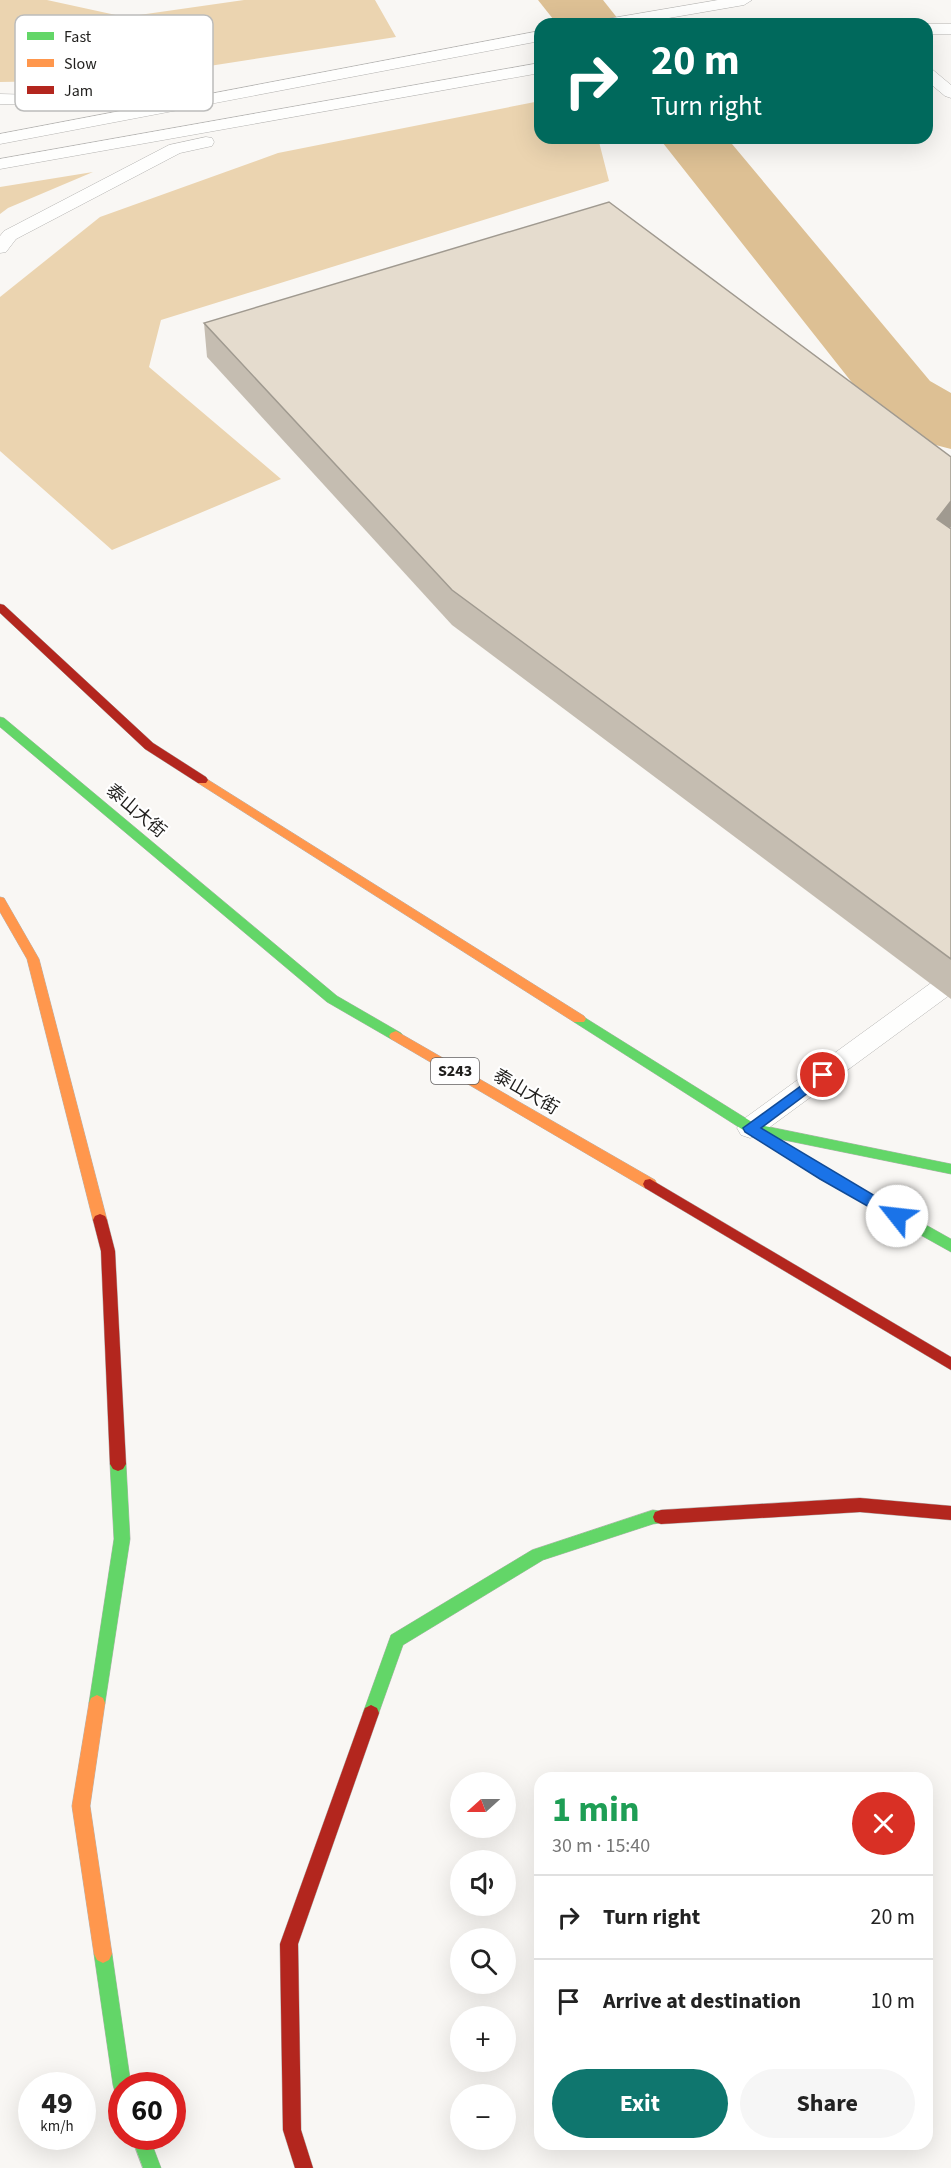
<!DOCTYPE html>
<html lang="en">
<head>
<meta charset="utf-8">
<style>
  body { margin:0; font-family:"Source Sans 3","Noto Sans SC",sans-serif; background:#f6f6f6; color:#222; height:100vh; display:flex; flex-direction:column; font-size:22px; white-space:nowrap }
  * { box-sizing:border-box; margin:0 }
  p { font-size:20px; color:#767676 }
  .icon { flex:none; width:33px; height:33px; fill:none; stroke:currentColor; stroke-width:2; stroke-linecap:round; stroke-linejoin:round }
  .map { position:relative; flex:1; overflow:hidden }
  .drawer { position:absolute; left:534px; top:1772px; width:399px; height:378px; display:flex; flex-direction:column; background:#fff; border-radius:18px; box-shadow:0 6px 24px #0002 }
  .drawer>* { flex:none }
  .banner { position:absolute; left:534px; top:18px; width:399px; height:126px; border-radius:18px; box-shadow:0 6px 24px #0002; background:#00695c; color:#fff; overflow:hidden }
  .needle { width:39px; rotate:249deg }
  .buttons { position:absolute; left:450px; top:1772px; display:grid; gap:12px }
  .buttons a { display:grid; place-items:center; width:66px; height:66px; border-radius:50%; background:#fff; box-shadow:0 6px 24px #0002; font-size:30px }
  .speed { position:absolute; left:18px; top:2072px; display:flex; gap:12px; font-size:30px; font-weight:700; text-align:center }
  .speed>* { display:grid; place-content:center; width:78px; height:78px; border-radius:50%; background:#fff; box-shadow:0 6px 24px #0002; line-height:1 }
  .speed small { font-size:15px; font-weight:400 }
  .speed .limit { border:9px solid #d22; background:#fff; color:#111 }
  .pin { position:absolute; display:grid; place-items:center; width:51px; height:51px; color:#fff; margin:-26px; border:3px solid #fff; border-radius:50%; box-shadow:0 2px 6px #0007 }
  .me { position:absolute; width:66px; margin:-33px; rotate:299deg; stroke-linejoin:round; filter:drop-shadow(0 0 4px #0008) }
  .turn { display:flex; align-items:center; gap:21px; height:126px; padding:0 18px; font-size:27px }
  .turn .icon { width:78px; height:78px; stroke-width:2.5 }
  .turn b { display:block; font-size:42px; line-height:51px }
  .round { display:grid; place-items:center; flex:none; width:63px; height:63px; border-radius:32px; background:#f6f6f6 }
  .headline { display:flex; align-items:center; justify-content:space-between; height:102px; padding:0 18px }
  h1 { font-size:36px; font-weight:700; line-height:45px; color:#1e9e55 }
  .primary-button { display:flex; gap:12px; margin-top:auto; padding:12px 18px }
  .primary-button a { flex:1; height:69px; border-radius:36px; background:#0f766e; color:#fff; font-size:24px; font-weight:700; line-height:69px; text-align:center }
  .primary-button a+a { background:#f6f6f6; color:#222 }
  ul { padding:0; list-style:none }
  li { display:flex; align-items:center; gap:18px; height:84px; padding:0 18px; border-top:2px solid #e0e0e0 }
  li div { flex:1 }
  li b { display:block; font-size:22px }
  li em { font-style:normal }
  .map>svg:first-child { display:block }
  .forest { fill:#ebd4b0 }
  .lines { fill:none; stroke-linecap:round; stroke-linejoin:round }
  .river { fill:#ddc094; fill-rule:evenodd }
  .lane-casing { stroke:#b4b3b1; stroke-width:1 }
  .fast-casing { stroke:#b4b3b1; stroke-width:1 }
  .slow-casing { stroke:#b4b3b1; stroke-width:1 }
  .jam-casing { stroke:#b4b3b1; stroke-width:1 }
  .lane { fill:#fefefd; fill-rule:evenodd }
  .fast { fill:#63d668; fill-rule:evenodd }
  .slow { fill:#ff974d; fill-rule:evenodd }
  .jam { fill:#b3261e; fill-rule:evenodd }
  .wall { fill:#c5bdb1 }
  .shaded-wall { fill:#a09a90 }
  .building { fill:#e5dcce; stroke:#a09a90; stroke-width:1.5 }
  .route { fill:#1a73e8; stroke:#114b97; stroke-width:1.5 }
  .labels { text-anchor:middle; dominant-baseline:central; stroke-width:4.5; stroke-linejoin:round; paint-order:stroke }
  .shield { fill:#fff; stroke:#636261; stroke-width:1.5 }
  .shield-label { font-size:16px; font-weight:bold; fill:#201f1d }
  .street-label { font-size:18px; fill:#201f1d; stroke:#fff }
  .key { fill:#fff; stroke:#bcbcbb; stroke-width:1.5 }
  .key-label { font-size:16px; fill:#201f1d }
</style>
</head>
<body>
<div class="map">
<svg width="951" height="2168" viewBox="0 0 951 2168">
  <rect width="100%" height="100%" fill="#f9f7f4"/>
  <g class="forest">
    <path d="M0,0H47L125,17L244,0H375L396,37L119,80L0,82Z"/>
    <path d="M540,101V138H598L609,181L161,320L149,367L281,479L112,550L0,451V297L100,217L278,153Z"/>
    <path d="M93,172L8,208L0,214V187Z"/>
  </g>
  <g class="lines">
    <g class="river">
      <path d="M538,0H603L622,24H557Z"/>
      <path d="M659,138H727L930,381L951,393V449L924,442L876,413Z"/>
    </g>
    <g class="lane-casing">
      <g id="lane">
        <path d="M718,0H752L744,5L634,24H599L607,19Z"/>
        <rect x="927" y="24" width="24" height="10"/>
        <path d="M540,31V41L0,144V134Z"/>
        <path d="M540,63V73L0,169V159Z"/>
        <path d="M927,68L933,70L951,85V98L945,96L927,81Z"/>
        <path d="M178,85L184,87L186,90L184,93L35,105L0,104V94L35,95Z"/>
        <path d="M206,137L212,138L214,142L212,146L180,153L16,239L6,252L0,253V236L4,231L169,145Z"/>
        <path d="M951,972V994L759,1135L750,1138L741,1135L737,1128L741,1121L942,975Z"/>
      </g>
    </g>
    <g class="fast-casing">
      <g id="fast">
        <path d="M0,717L4,718L337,996L401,1033L403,1036L401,1039H391L327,1002L0,727Z"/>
        <path d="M579,1014L755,1124L951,1164V1174L779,1139L830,1171L951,1239V1252L820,1179L574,1022L572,1019L574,1016Z"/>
        <path d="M118,1457L123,1459L126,1464L130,1539L105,1703L103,1708L97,1711L91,1708L89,1703L114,1539L110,1464L113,1459Z"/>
        <path d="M653,1510L667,1512L669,1517L667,1522L653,1524L543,1560L403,1645L377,1718L371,1721L365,1718L363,1713L391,1635L532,1550Z"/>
        <path d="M103,1945L109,1948L112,1954L131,2085H122V2094L115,2092L113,2085L94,1954L97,1948Z"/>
        <path d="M131,2136H149L161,2168H143Z"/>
      </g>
    </g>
    <g class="slow-casing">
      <g id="slow">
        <path d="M202,776L584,1016L586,1019L584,1022H574L198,783L196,780L198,777Z"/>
        <path d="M0,897L4,898L39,959L107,1220L105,1224H95L93,1220L27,959L0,912Z"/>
        <path d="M396,1031L655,1180L657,1184L655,1188H645L391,1039L389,1036L391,1033Z"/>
        <path d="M97,1695L103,1698L105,1703L90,1806L112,1954L109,1960L103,1963L97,1960L94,1954L72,1806L89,1703L91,1698Z"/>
      </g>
    </g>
    <g class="jam-casing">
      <g id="jam">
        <path d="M0,604L4,605L153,743L206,777L208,780L206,783H198L145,749L0,613Z"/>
        <path d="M650,1179L951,1357V1370L645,1188L643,1184L645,1180Z"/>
        <path d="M100,1214L105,1216L107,1220L115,1251L126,1464L123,1469L118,1471L113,1469L110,1464L101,1251L93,1220L95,1216Z"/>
        <path d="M860,1498L951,1506V1520L860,1512L661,1524L655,1522L653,1517L655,1512L661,1510Z"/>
        <path d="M371,1705L377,1708L379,1713L298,1944L301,2130L313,2168H295L283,2130L280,1944L363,1713L365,1708Z"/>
      </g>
    </g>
    <use href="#lane" class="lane"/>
    <use href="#fast" class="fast"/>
    <use href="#slow" class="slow"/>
    <use href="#jam" class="jam"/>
  </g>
  <path class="wall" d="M204,323L951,529V999L452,625L207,357Z"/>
  <path class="shaded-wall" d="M951,501V527L931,554L937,519Z"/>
  <path class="building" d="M609,202L951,457V501L937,519L951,529V959L452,590L204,323Z"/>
  <path class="route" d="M823,1070L830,1075L828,1078L761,1128L902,1212L904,1216L902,1220H892L820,1179L745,1132L743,1128Z"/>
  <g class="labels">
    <rect class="shield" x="431" y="1058" width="48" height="26" rx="4.5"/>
    <g class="shield-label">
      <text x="455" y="1071">S243</text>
    </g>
    <g class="street-label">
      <text transform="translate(136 811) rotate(40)">泰山大街</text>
      <text transform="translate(526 1092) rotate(30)">泰山大街</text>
    </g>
  </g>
  <rect x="15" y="15" width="198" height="96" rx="9" class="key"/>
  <rect x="27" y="32" width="27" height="8" fill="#63d668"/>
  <rect x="27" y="59" width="27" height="8" fill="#ff974d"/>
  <rect x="27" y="86" width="27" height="8" fill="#b3261e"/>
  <g class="key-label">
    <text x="64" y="42">Fast</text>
    <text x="64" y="69">Slow</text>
    <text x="64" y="96">Jam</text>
  </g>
</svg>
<div class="buttons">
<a><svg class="needle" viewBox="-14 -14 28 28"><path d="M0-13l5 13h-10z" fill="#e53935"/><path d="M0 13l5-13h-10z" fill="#767676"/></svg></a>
<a><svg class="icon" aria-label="sound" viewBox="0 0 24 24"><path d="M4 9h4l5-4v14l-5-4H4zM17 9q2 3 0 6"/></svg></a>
<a><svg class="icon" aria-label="search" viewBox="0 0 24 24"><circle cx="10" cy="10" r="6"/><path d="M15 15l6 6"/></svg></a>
<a>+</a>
<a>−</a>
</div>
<div class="speed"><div>49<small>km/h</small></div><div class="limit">60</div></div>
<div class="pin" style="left:823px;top:1075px;background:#d93025"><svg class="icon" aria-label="arrive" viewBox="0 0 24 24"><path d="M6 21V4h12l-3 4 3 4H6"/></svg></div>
<svg class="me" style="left:897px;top:1216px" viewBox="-20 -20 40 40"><circle r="19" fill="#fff"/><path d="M0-13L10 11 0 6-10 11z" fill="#1a73e8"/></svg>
<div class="banner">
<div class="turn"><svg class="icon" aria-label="right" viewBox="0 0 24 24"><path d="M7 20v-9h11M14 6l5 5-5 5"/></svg><div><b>20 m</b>Turn right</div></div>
</div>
<section class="drawer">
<div class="headline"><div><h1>1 min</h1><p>30 m · 15:40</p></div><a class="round" style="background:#d93025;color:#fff"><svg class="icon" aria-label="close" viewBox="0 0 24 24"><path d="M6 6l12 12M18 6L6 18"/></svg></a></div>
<ul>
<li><svg class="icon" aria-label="right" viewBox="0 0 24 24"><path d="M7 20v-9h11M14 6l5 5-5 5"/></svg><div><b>Turn right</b></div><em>20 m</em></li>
<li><svg class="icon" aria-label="arrive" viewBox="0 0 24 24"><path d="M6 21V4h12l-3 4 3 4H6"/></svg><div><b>Arrive at destination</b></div><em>10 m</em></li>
</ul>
<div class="primary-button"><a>Exit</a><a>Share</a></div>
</section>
</div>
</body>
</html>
